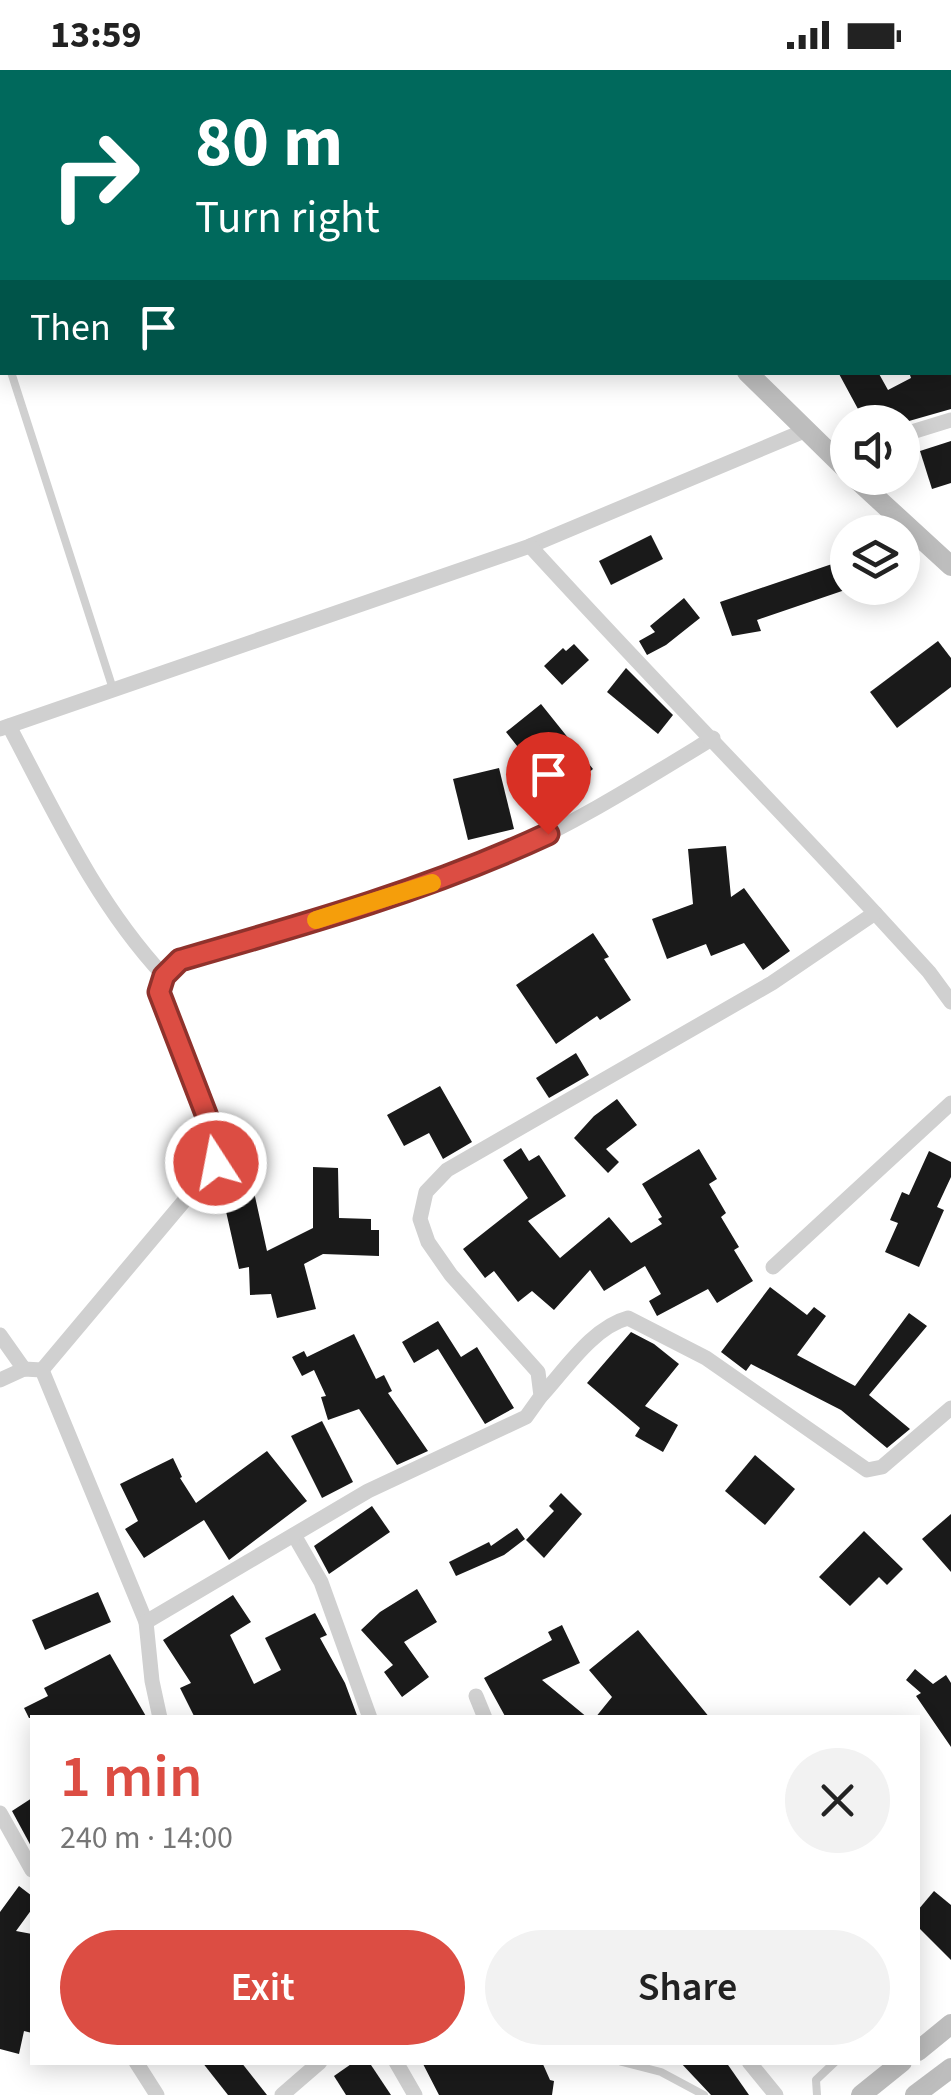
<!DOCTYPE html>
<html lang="en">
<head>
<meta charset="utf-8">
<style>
  body { margin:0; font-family:"Source Sans 3",sans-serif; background:#f2f2f2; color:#222; height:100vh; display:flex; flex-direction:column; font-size:38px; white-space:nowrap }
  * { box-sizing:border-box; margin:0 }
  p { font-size:32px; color:#767676 }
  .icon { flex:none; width:55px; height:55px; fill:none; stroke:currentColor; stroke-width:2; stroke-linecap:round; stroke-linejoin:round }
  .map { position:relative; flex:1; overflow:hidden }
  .drawer { position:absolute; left:30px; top:1645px; width:890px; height:350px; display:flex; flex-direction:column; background:#fff; border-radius:0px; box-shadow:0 5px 25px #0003 }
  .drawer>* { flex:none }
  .top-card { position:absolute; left:0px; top:0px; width:952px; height:305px; box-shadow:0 5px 25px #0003; background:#00695c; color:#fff; overflow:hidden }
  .fabs { position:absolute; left:830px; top:335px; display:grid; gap:20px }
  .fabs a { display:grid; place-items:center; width:90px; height:90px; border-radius:50%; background:#fff; box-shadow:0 5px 25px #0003; font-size:50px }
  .pin { position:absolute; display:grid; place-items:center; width:85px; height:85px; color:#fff; margin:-102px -42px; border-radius:50% 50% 50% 0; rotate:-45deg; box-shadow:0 0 10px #0007 }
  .pin .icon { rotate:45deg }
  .me { position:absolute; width:110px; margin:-55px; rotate:349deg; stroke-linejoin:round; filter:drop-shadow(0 0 8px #0008) }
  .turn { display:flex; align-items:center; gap:35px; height:210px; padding:0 30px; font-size:45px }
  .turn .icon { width:130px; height:130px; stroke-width:2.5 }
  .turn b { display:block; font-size:70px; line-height:85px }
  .then { display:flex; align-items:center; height:95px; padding:0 30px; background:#0003; gap:20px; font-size:38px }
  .round { display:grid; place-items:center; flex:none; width:105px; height:105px; border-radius:52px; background:#f2f2f2 }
  .head { display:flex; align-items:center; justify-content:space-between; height:170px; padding:0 30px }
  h1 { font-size:60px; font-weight:600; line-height:75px; color:#dc4d43 }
  .primary-button { display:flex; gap:20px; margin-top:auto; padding:20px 30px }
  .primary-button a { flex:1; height:115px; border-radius:60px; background:#dc4d43; color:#fff; font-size:40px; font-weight:600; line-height:115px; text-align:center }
  .primary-button a+a { background:#f2f2f2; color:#222 }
  .status { display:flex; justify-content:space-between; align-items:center; height:70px; padding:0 50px; background:#fff; direction:ltr }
  .status svg { height:28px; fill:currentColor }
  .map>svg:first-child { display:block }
  .building { fill:#1a1a1a }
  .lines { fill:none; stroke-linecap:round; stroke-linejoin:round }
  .service { stroke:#d0d0d0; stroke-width:8 }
  .minor { stroke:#d0d0d0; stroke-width:15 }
  .secondary { stroke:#bdbdbd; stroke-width:20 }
  .route-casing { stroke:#8f322c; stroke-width:25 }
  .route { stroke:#dc4d43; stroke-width:18 }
  .slow { stroke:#f59e0b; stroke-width:18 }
</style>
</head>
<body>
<div class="status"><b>13:59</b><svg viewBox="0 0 49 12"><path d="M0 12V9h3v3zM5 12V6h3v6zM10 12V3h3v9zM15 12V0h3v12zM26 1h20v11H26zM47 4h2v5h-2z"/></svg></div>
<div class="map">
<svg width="951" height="2025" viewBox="0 0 951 2025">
  <rect width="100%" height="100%" fill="#fff"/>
  <g class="building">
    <path d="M838,302H878L888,320L911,308L909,302H951V339L902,353L865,352Z"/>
    <path d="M951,371V413L932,419L920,381Z"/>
    <path d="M651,465L663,489L611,515L599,491Z"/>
    <path d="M835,493L845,520L757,550L761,561L732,566L720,532Z"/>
    <path d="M684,528L700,548L666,575L647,585L639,571L655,562L650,556Z"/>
    <path d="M938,571L951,588V617L897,658L870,622Z"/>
    <path d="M574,574L589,590L562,615L544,596L563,578L566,581Z"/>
    <path d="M626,598L673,645L658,664L607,622Z"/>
    <path d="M541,634L593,699L573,715L570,711L547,727L522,693L529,691L506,662Z"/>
    <path d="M499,698L514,759L468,770L453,709Z"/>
    <path d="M726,776L731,827L744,818L790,881L763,900L744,873L711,886L706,874L667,889L652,849L693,834L688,779Z"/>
    <path d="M593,863L609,887L604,889L631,930L600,950L597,946L556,974L516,915Z"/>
    <path d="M576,983L589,1005L549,1028L536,1008Z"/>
    <path d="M440,1016L472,1072L443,1089L429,1063L404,1076L387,1045Z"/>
    <path d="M617,1029L637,1055L606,1079L619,1092L608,1103L574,1068L594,1046Z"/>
    <path d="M521,1078L529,1091L539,1085L566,1126L528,1151L560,1188L609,1147L631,1173L662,1154L658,1149L662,1147L642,1114L699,1079L717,1109L709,1114L726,1143L721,1147L739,1177L734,1180L753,1211L717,1233L708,1219L657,1246L649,1231L661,1224L645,1196L604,1221L590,1200L554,1240L532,1221L518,1232L494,1201L485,1208L463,1179L528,1128L503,1090Z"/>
    <path d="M929,1081L951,1092V1107L937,1137L944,1140L919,1197L885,1182L898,1153L890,1150L902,1122L909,1125Z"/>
    <path d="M313,1097L338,1098L339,1148L371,1149V1160H379V1186L323,1184L304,1194L316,1239L277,1248L271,1224L250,1225L249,1197L239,1199L223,1128L254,1122L267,1181L313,1158Z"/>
    <path d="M770,1217L807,1245L814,1237L826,1246L797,1285L855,1316L909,1243L927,1256L869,1325L910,1359L887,1378L841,1340L751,1294L746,1301L721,1282Z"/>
    <path d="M438,1251L461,1287L477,1277L514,1338L485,1354L438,1279L414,1293L402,1272Z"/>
    <path d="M631,1262L654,1274L679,1294L645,1336L678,1355L663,1382L635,1366L640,1358L587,1313Z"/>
    <path d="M354,1264L376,1309L384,1305L392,1321L388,1323L428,1381L397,1395L359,1339L328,1350L321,1327L326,1326L314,1300L302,1306L292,1287L304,1281L307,1287Z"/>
    <path d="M322,1351L353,1412L322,1428L291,1366Z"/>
    <path d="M267,1381L307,1431L229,1490L204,1450L144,1488L125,1459L138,1451L120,1414L173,1388L182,1407L180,1408L196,1433Z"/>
    <path d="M755,1385L795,1419L765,1455L725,1421Z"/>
    <path d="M561,1423L582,1444L544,1488L526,1470L554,1441L549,1436Z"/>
    <path d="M372,1436L390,1462L329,1504L314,1476Z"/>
    <path d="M951,1444V1502L922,1469Z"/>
    <path d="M517,1458L525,1469L504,1485L456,1506L449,1492L489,1472L491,1476Z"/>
    <path d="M864,1461L903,1499L887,1515L879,1507L850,1536L819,1507Z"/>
    <path d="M417,1519L437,1552L404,1572L429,1607L402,1627L384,1602L393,1595L361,1560L380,1542Z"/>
    <path d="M98,1522L111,1552L45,1580L32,1550Z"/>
    <path d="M233,1525L251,1552L230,1565L254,1614L281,1600L265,1568L315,1543L327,1565L320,1568L345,1613L358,1648H195L180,1618L191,1613L163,1570Z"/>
    <path d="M562,1555L580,1593L542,1610L588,1648H506L484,1608L552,1570L548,1562Z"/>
    <path d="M638,1560L710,1648H595L612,1627L589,1600Z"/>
    <path d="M110,1584L147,1648H29L24,1638L48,1626L44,1618Z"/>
    <path d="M915,1599L933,1614L946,1605L951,1613V1677L916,1626L921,1623L906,1610Z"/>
    <path d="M32,1728V1778L12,1741Z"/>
    <path d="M19,1816L32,1826V1839L16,1861L32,1864V1963L24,1961L19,1984L0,1979V1842Z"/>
    <path d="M934,1821L951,1835V1890L918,1857V1840Z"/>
    <path d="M202,1992H241L267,2025H228Z"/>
    <path d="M354,1992H369L391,2025H346L334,2006Z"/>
    <path d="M422,1992H542L550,2010L554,2011L552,2025H439Z"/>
    <path d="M680,1992H726L749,2025H711Z"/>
  </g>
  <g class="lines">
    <g class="service">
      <path d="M0,144L2,151"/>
      <path d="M0,299H2"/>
      <path d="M11,302L113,619"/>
      <path d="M622,1992L661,2002L704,2025"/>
      <path d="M817,2025L816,2010L835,1992"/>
    </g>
    <g class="minor">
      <path d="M950,208H951"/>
      <path d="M902,365L951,350"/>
      <path d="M9,656C55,743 96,833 164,906"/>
      <path d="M0,659L530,476L804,361"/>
      <path d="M875,843L929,902L951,932"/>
      <path d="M773,1197L951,1033"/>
      <path d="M0,1265L24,1299"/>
      <path d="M42,1300L216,1093L218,1075L159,922L164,906L181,890C285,859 393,833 493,790C571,756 641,712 713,668"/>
      <path d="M0,1310L24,1299L42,1300L146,1552L152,1611L160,1648"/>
      <path d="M541,1326C565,1300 593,1257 628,1248L706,1288L867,1400L882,1397L951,1338"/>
      <path d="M294,1465L321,1512L370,1648"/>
      <path d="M146,1552L368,1421L526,1347L541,1326L538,1302L451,1205L428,1172L420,1149L426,1122L447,1100L772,913L875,843C761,720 643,600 530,476"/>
      <path d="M476,1626L485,1648"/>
      <path d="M0,1743L32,1800"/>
      <path d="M136,1992L157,2025"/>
      <path d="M396,1992L415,2025"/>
      <path d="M749,1992L776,2025"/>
      <path d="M282,2025L320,1992"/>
    </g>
    <g class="secondary">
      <path d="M605,0L606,2"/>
      <path d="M747,302L848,401"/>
      <path d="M855,408L951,496"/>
      <path d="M918,1981L951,1954"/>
      <path d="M861,2025L902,1992"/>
      <path d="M915,2025L951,1998"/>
    </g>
  </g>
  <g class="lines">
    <g class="route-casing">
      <path id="route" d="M216,1093L218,1075L159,922L164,906L180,890C306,854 430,819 548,764"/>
    </g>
    <use href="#route" class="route"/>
    <path class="slow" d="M316,850L432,813"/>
  </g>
</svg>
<div class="fabs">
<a><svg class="icon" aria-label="sound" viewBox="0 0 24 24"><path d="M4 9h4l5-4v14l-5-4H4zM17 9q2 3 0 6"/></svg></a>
<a><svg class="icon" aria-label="layers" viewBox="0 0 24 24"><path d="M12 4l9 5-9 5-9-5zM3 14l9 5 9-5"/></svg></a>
</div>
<div class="pin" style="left:548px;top:764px;background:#d93025"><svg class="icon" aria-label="arrive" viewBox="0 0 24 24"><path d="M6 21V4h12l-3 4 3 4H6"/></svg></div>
<svg class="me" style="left:216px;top:1093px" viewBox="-20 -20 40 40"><circle r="17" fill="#dc4d43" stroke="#fff" stroke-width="3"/><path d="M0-11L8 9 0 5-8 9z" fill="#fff"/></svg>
<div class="top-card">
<div class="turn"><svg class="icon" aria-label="right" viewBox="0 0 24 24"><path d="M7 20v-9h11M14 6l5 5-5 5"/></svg><div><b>80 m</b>Turn right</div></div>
<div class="then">Then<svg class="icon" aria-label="arrive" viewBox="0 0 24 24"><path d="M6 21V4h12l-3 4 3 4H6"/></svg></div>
</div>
<section class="drawer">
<div class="head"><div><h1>1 min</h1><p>240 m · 14:00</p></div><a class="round"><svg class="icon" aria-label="close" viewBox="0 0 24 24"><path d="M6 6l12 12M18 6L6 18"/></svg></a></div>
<div class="primary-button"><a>Exit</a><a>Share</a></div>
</section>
</div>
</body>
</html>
